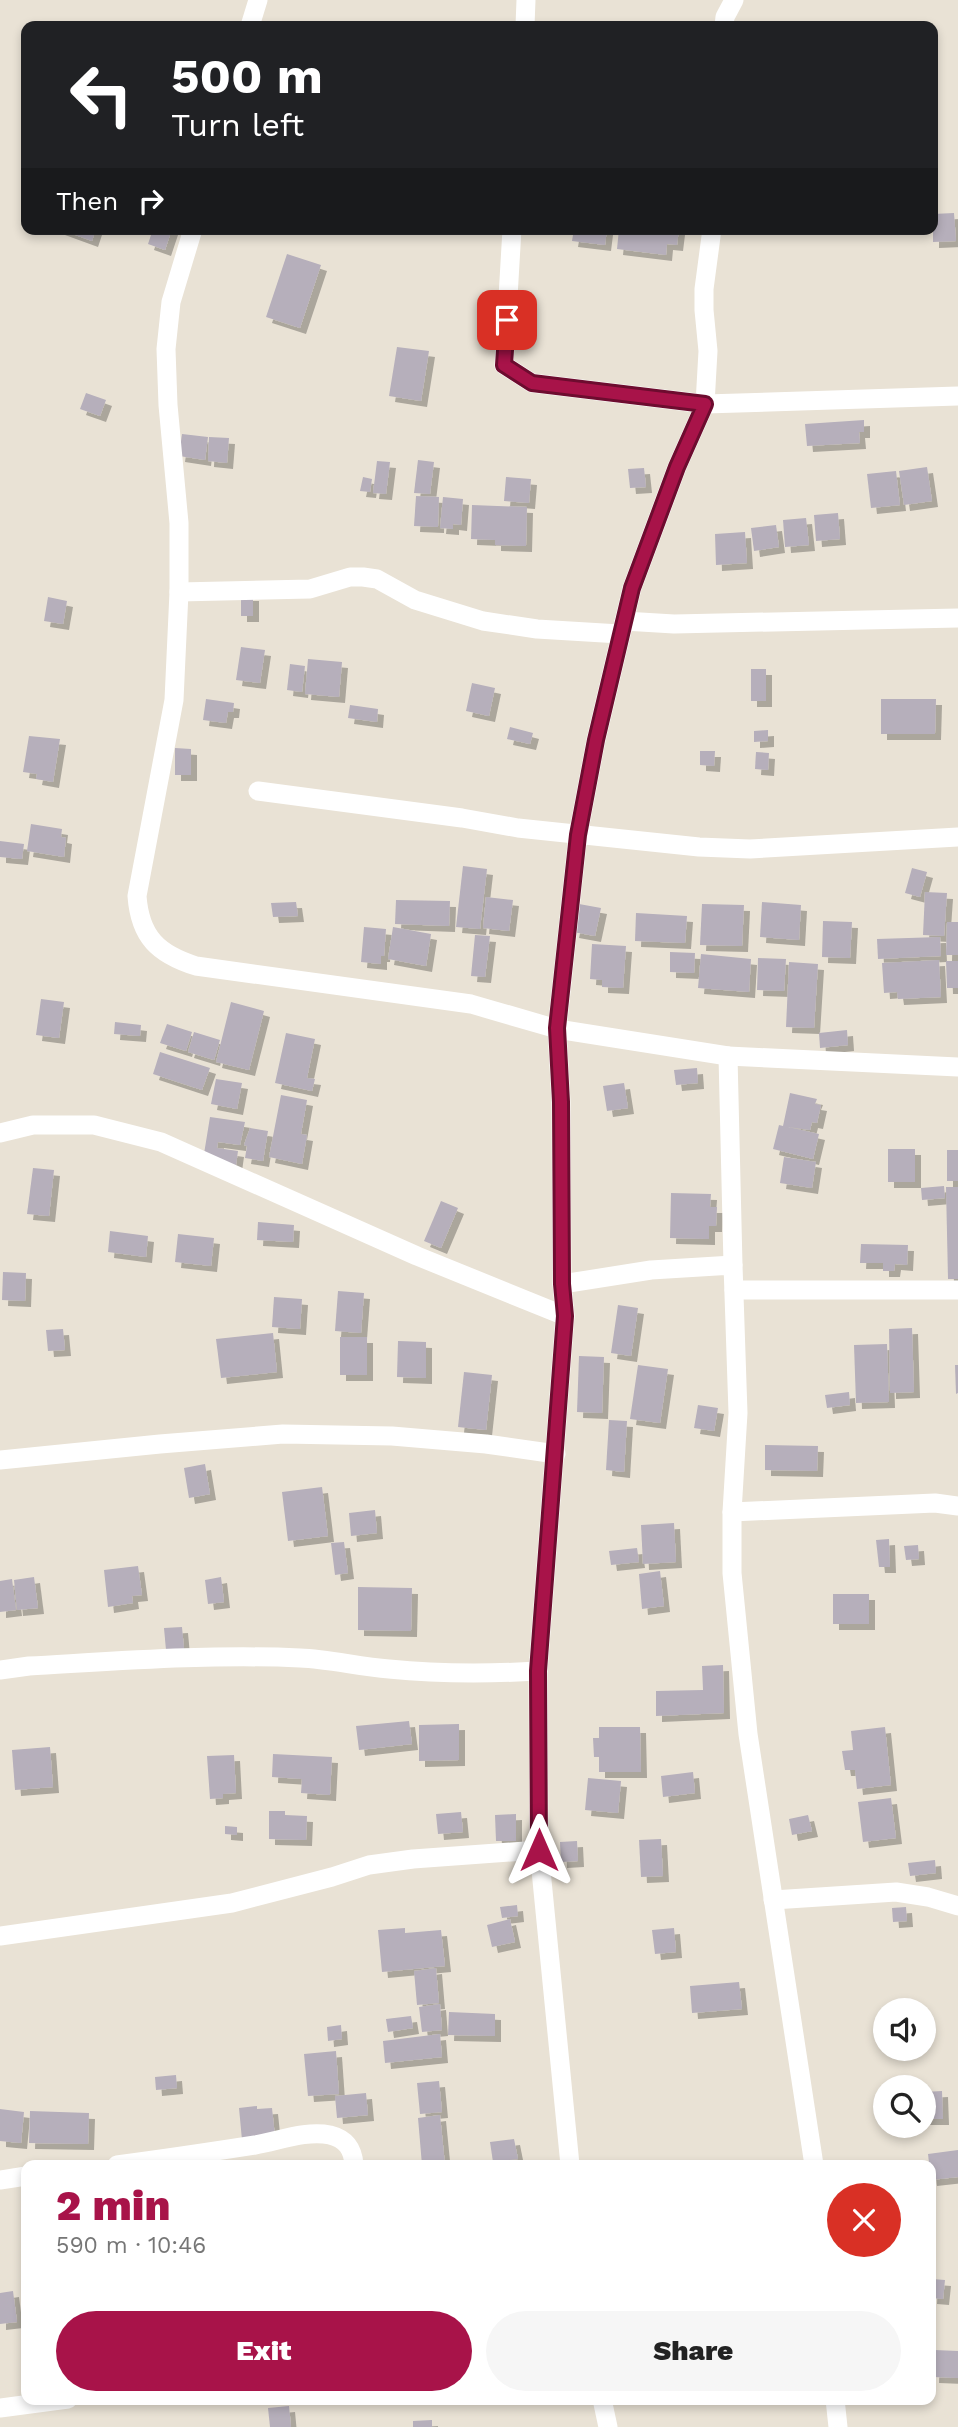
<!DOCTYPE html>
<html lang="en">
<head>
<meta charset="utf-8">
<style>
  body { margin:0; font-family:"Work Sans",sans-serif; background:#f6f6f6; color:#222; height:100vh; display:flex; flex-direction:column; font-size:26px; white-space:nowrap }
  * { box-sizing:border-box; margin:0 }
  p { font-size:23px; color:#767676 }
  .icon { flex:none; width:38px; height:38px; fill:none; stroke:currentColor; stroke-width:2; stroke-linecap:round; stroke-linejoin:round }
  .map { position:relative; flex:1; overflow:hidden }
  .details { position:absolute; left:21px; top:2160px; width:915px; height:245px; display:flex; flex-direction:column; background:#fff; border-radius:14px; box-shadow:0 4px 10px #0003 }
  .details>* { flex:none }
  .guide { position:absolute; left:21px; top:21px; width:917px; height:214px; border-radius:14px; box-shadow:0 4px 10px #0003; background:#202124; color:#fff; overflow:hidden }
  .controls { position:absolute; left:873px; top:1998px; display:grid; gap:14px }
  .controls a { display:grid; place-items:center; width:63px; height:63px; border-radius:50%; background:#fff; box-shadow:0 4px 10px #0003; font-size:35px }
  .pin { position:absolute; display:grid; place-items:center; width:60px; height:60px; color:#fff; margin:-30px; border-radius:14px; box-shadow:0 4px 10px #0006 }
  .me { position:absolute; width:77px; margin:-38px; rotate:0deg; stroke-linejoin:round; filter:drop-shadow(0 0 5px #0008) }
  .turn { display:flex; align-items:center; gap:24px; height:147px; padding:0 35px; font-size:32px }
  .turn .icon { width:91px; height:91px; stroke-width:2.5 }
  .turn b { display:block; font-size:49px; line-height:60px }
  .then { display:flex; align-items:center; height:66px; padding:0 35px; background:#0003; gap:14px; font-size:26px }
  .round { display:grid; place-items:center; flex:none; width:74px; height:74px; border-radius:37px; background:#f6f6f6 }
  .overview { display:flex; align-items:center; justify-content:space-between; height:119px; padding:0 35px }
  h1 { font-size:42px; font-weight:800; line-height:52px; color:#a81349 }
  .cta { display:flex; gap:14px; margin-top:auto; padding:14px 35px }
  .cta a { flex:1; height:80px; border-radius:42px; background:#a81349; color:#fff; font-size:28px; font-weight:800; line-height:80px; text-align:center }
  .cta a+a { background:#f6f6f6; color:#222 }
  .map>svg:first-child { display:block }
  .building { fill:#b6afbb; filter:url(#shadow) }
  .lines { fill:none; stroke-linecap:round; stroke-linejoin:round }
  .minor { stroke:#fff; stroke-width:19 }
  .route-casing { stroke:#6d0c2f; stroke-width:18 }
  .route { stroke:#a81349; stroke-width:12 }
</style>
</head>
<body>
<div class="map">
<svg width="958" height="2427" viewBox="0 0 958 2427">
  <defs>
    <filter id="shadow"><feDropShadow dx="6" dy="6" stdDeviation="0" flood-color="#0004"/></filter>
  </defs>
  <rect width="100%" height="100%" fill="#e9e2d5"/>
  <g class="building">
    <path d="M954,213L956,241L933,242V214Z"/>
    <path d="M59,229H96L92,241Z"/>
    <path d="M153,229H172L165,250L148,244Z"/>
    <path d="M574,229H607L605,245L572,241Z"/>
    <path d="M619,229H679L677,245L667,244L666,255L617,249Z"/>
    <path d="M287,254L321,265L300,328L266,317Z"/>
    <path d="M397,347L429,351L421,401L389,396Z"/>
    <path d="M86,393L106,400L100,416L80,409Z"/>
    <path d="M864,420V432H859L860,443L807,446L805,424Z"/>
    <path d="M182,434L208,437L205,460L179,456Z"/>
    <path d="M209,437L229,438L227,463L208,461Z"/>
    <path d="M418,460L434,462L430,494L414,493Z"/>
    <path d="M377,461L390,462L386,494L373,493Z"/>
    <path d="M927,467L932,501L904,505L899,471Z"/>
    <path d="M644,468L646,487L630,488L628,469Z"/>
    <path d="M896,471L900,505L871,508L867,474Z"/>
    <path d="M363,477L372,479L370,492L360,491Z"/>
    <path d="M506,477L531,479L529,503L504,501Z"/>
    <path d="M416,496L439,497L438,527L414,526Z"/>
    <path d="M443,497L463,499L461,525L453,524V529L440,528Z"/>
    <path d="M472,505L527,507L526,546L495,545V540L471,539Z"/>
    <path d="M838,513L840,539L816,541L814,515Z"/>
    <path d="M806,518L809,545L785,547L783,520Z"/>
    <path d="M776,525L779,547L754,551L751,528Z"/>
    <path d="M745,532L747,563L716,565L715,534Z"/>
    <rect x="241" y="595" width="12" height="21"/>
    <path d="M48,597L67,601L63,624L44,621Z"/>
    <path d="M241,647L265,650L260,683L236,680Z"/>
    <path d="M308,659L342,662L339,697L305,694Z"/>
    <path d="M290,664L305,666L302,692L287,690Z"/>
    <rect x="751" y="669" width="15" height="32"/>
    <path d="M472,683L495,688L489,716L466,711Z"/>
    <path d="M206,699L234,703L233,712H228L226,723L203,720Z"/>
    <path d="M881,699H936L935,734H881Z"/>
    <path d="M350,705L378,709L377,722L348,718Z"/>
    <path d="M510,727L533,733L530,744L507,739Z"/>
    <path d="M768,730V741L754,742V731Z"/>
    <path d="M29,736L60,739L53,782L36,779L37,774L23,772Z"/>
    <path d="M175,748L191,749V775H175Z"/>
    <path d="M700,751H715L714,766L700,765Z"/>
    <path d="M756,752L769,753L768,770L755,769Z"/>
    <path d="M31,824L62,829L61,837L66,838L64,857L27,851Z"/>
    <path d="M0,841L24,844L22,859L0,857Z"/>
    <path d="M463,866L487,869L480,929L456,927Z"/>
    <path d="M912,868L927,872L920,897L905,893Z"/>
    <path d="M925,892L947,893L944,936L923,935Z"/>
    <path d="M486,897L513,900L509,931L483,928Z"/>
    <path d="M396,900L450,901L449,926L395,924Z"/>
    <path d="M296,902L298,916L273,917L271,903Z"/>
    <path d="M762,902L801,905L799,940L760,937Z"/>
    <path d="M579,904L601,908L595,936L573,932Z"/>
    <path d="M702,904L744,905L742,946L700,945Z"/>
    <path d="M636,913L687,916L685,943L635,941Z"/>
    <path d="M823,921L852,922L850,958L822,957Z"/>
    <path d="M947,922H958V955H946Z"/>
    <path d="M364,927L386,929L384,956H381V964L361,962Z"/>
    <path d="M393,927L431,934L426,966L388,959Z"/>
    <path d="M475,935L490,936L485,977L471,976Z"/>
    <path d="M940,937L941,956L878,959L877,939Z"/>
    <path d="M592,944L626,946L623,988L602,987V980L590,979Z"/>
    <path d="M670,952L695,953L694,973L670,972Z"/>
    <path d="M701,954L751,959L749,992L698,988Z"/>
    <path d="M758,958L786,959L784,991L757,990Z"/>
    <path d="M939,960L941,997L898,999L897,992L884,993L882,963Z"/>
    <path d="M946,961H958V988H947Z"/>
    <path d="M789,962L818,964L814,1028L786,1027Z"/>
    <path d="M41,999L64,1002L59,1038L36,1035Z"/>
    <path d="M231,1002L264,1011L249,1070L216,1062Z"/>
    <path d="M115,1022L141,1025L140,1036L114,1034Z"/>
    <path d="M167,1024L192,1032L186,1051L160,1043Z"/>
    <path d="M847,1030L848,1045L820,1048L819,1033Z"/>
    <path d="M194,1032L220,1040L214,1060L188,1052Z"/>
    <path d="M286,1033L315,1039L307,1078L315,1079L312,1091L275,1083Z"/>
    <path d="M160,1052L210,1068L202,1090L153,1074Z"/>
    <path d="M697,1068L698,1083L676,1085L674,1070Z"/>
    <path d="M216,1079L242,1083L237,1109L211,1104Z"/>
    <path d="M624,1083L628,1108L607,1111L603,1086Z"/>
    <path d="M790,1093L817,1099L815,1104L821,1105L817,1123L812,1122L810,1130L788,1127L819,1134L813,1159L773,1149L779,1125L783,1126Z"/>
    <path d="M281,1095L307,1100L301,1134L307,1135L302,1164L269,1157Z"/>
    <path d="M210,1117L245,1122L240,1145L218,1142L217,1148L238,1151L236,1165L203,1160Z"/>
    <path d="M250,1128L268,1131L263,1161L245,1158L247,1146L244,1145Z"/>
    <rect x="888" y="1149" width="27" height="33"/>
    <rect x="947" y="1150" width="11" height="31"/>
    <path d="M784,1157L816,1162L812,1188L780,1183Z"/>
    <path d="M33,1168L54,1170L49,1216L27,1214Z"/>
    <path d="M944,1186L945,1198L922,1200L921,1188Z"/>
    <path d="M946,1187H958V1279H948Z"/>
    <path d="M671,1193L711,1194L710,1207H717L716,1226H709V1239L670,1238Z"/>
    <path d="M441,1201L458,1208L441,1248L424,1241Z"/>
    <path d="M258,1222L294,1225L293,1242L257,1240Z"/>
    <path d="M110,1231L148,1236L146,1257L108,1252Z"/>
    <path d="M178,1234L214,1238L211,1266L175,1262Z"/>
    <path d="M861,1244L908,1245L907,1265L895,1264L894,1271H883V1263H860Z"/>
    <path d="M3,1272L26,1273L25,1301L2,1300Z"/>
    <path d="M338,1291L364,1293L361,1333L335,1331Z"/>
    <path d="M274,1297L302,1299L300,1329L272,1327Z"/>
    <path d="M618,1305L638,1308L631,1356L611,1353Z"/>
    <path d="M912,1328L914,1392L890,1393L889,1329Z"/>
    <path d="M63,1329L65,1350L48,1351L46,1330Z"/>
    <path d="M273,1333L277,1372L221,1378L216,1339Z"/>
    <rect x="340" y="1337" width="27" height="38"/>
    <path d="M398,1341L426,1342V1378L397,1377Z"/>
    <path d="M887,1344L889,1402L856,1403L854,1345Z"/>
    <path d="M579,1356L604,1357L602,1413L577,1412Z"/>
    <path d="M638,1365L668,1369L660,1423L630,1419Z"/>
    <path d="M955,1365H958V1393L956,1394Z"/>
    <path d="M464,1372L492,1375L486,1430L458,1427Z"/>
    <path d="M849,1392L850,1405L827,1408L825,1395Z"/>
    <path d="M698,1405L718,1408L714,1431L694,1428Z"/>
    <path d="M609,1420L627,1421L624,1472L606,1470Z"/>
    <path d="M765,1445L818,1446L817,1471L765,1470Z"/>
    <path d="M205,1464L210,1494L189,1498L184,1468Z"/>
    <path d="M322,1487L328,1536L288,1541L282,1492Z"/>
    <path d="M375,1510L377,1533L351,1536L349,1513Z"/>
    <path d="M674,1523L676,1562L643,1564L641,1525Z"/>
    <path d="M889,1539L890,1567H879L876,1540Z"/>
    <path d="M344,1542L348,1573L335,1575L331,1543Z"/>
    <path d="M918,1545L919,1559L906,1560L904,1546Z"/>
    <path d="M637,1548L639,1562L611,1565L609,1551Z"/>
    <path d="M138,1566L142,1595L132,1596L133,1603L108,1607L104,1570Z"/>
    <path d="M660,1571L664,1606L642,1609L639,1574Z"/>
    <path d="M34,1577L38,1608L17,1610L14,1580Z"/>
    <path d="M221,1577L224,1602L208,1604L205,1580Z"/>
    <path d="M12,1579L16,1610L0,1612V1581Z"/>
    <path d="M358,1587L412,1588L411,1631L358,1630Z"/>
    <rect x="833" y="1594" width="36" height="30"/>
    <path d="M182,1627L184,1649L166,1650L164,1628Z"/>
    <path d="M723,1665L724,1713L656,1716V1691L703,1690L702,1666Z"/>
    <path d="M409,1721L412,1744L359,1750L356,1726Z"/>
    <path d="M459,1724V1760L419,1761V1725Z"/>
    <path d="M599,1727H640L641,1772H599V1757H594L593,1738H599Z"/>
    <path d="M885,1727L891,1785L857,1789L855,1770H845L842,1751L853,1750L851,1731Z"/>
    <path d="M50,1747L53,1787L15,1790L12,1750Z"/>
    <path d="M273,1754L332,1757L330,1795L301,1793L302,1779L272,1777Z"/>
    <path d="M234,1755L236,1793L223,1794V1798L210,1799L207,1756Z"/>
    <path d="M693,1772L695,1793L663,1797L661,1776Z"/>
    <path d="M588,1778L621,1781L618,1813L585,1810Z"/>
    <path d="M891,1798L896,1838L863,1842L858,1802Z"/>
    <path d="M269,1811H285V1815L307,1816L306,1840L269,1839Z"/>
    <path d="M461,1812L463,1832L438,1834L436,1814Z"/>
    <path d="M516,1814V1841H496L495,1815Z"/>
    <path d="M808,1815L812,1831L792,1835L789,1819Z"/>
    <path d="M225,1826L237,1827V1835L225,1834Z"/>
    <path d="M661,1839L663,1876L641,1877L639,1840Z"/>
    <path d="M577,1841L578,1861L561,1862L560,1842Z"/>
    <path d="M935,1860L936,1873L910,1876L908,1863Z"/>
    <path d="M517,1905L518,1916L502,1918L500,1907Z"/>
    <path d="M906,1907L907,1921L893,1922L892,1908Z"/>
    <path d="M510,1919L515,1942L492,1947L487,1925Z"/>
    <path d="M405,1928V1933L441,1930L445,1966L382,1972L378,1930Z"/>
    <path d="M674,1928L676,1952L655,1954L652,1930Z"/>
    <path d="M436,1968L439,2003L417,2005L414,1971Z"/>
    <path d="M739,1982L742,2009L692,2013L690,1986Z"/>
    <path d="M440,2004L442,2030L422,2032L419,2007Z"/>
    <path d="M449,2012L495,2014V2036L448,2035Z"/>
    <path d="M411,2016L413,2028L388,2032L386,2019Z"/>
    <path d="M341,2025L342,2039L328,2041L327,2027Z"/>
    <path d="M440,2034L442,2057L385,2063L383,2041Z"/>
    <path d="M336,2051L339,2094L308,2096L304,2054Z"/>
    <path d="M176,2075L177,2088L156,2090L155,2077Z"/>
    <path d="M439,2081L442,2112L420,2114L417,2083Z"/>
    <path d="M942,2091L943,2119H924V2092Z"/>
    <path d="M366,2093L368,2115L337,2118L335,2096Z"/>
    <path d="M257,2106V2109L272,2108L275,2137L242,2140L239,2108Z"/>
    <path d="M0,2109L24,2112L21,2143L0,2141Z"/>
    <path d="M30,2111L89,2113L88,2144L29,2143Z"/>
    <path d="M440,2115L445,2165H422L418,2118Z"/>
    <path d="M514,2139L518,2159L493,2162L490,2142Z"/>
    <path d="M958,2150V2177L931,2180L928,2154Z"/>
    <path d="M932,2279L945,2280L943,2299L931,2298Z"/>
    <path d="M13,2291L17,2322L0,2324V2293Z"/>
    <path d="M934,2350L958,2351V2378L933,2377Z"/>
    <path d="M289,2406L291,2427H270L268,2408Z"/>
    <path d="M432,2420V2427H413V2421Z"/>
  </g>
  <g class="lines">
    <g class="minor">
      <path d="M250,26L258,0"/>
      <path d="M525,26L526,0"/>
      <path d="M724,26L725,17L734,0"/>
      <path d="M193,229L171,302L166,349L168,405L179,523V592L174,700L137,896C140,937 158,954 196,966L471,1004L557,1029L728,1056"/>
      <path d="M512,229L504,365L532,383L705,404L958,396"/>
      <path d="M179,592L310,589L350,577H363L377,579L415,600L483,621L537,629L620,634"/>
      <path d="M624,621L674,624L958,618"/>
      <path d="M258,791L462,818L518,828L699,847L750,849L958,837"/>
      <path d="M0,1133L33,1125H94L161,1142L417,1256L565,1316"/>
      <path d="M733,1265L728,1056L958,1067"/>
      <path d="M562,1284L651,1270L733,1265L738,1413L732,1512V1573L748,1734L814,2165"/>
      <path d="M734,1290H958"/>
      <path d="M0,1460L160,1444L283,1434L392,1436L486,1444L556,1454"/>
      <path d="M732,1512L935,1503L958,1506"/>
      <path d="M0,1670L29,1666C119,1661 209,1654 300,1658C330,1659 359,1667 389,1669C439,1674 488,1674 538,1671"/>
      <path d="M773,1900L896,1892L928,1897L958,1906"/>
      <path d="M0,1936L232,1903L332,1877L369,1865L413,1859L539,1850"/>
      <path d="M117,2165C163,2159 210,2152 255,2145C279,2141 306,2130 330,2135C346,2139 353,2149 354,2165"/>
      <path d="M570,2165L539,1850L538,1671L565,1316L562,1284L561,1102L557,1029L578,835L596,740L632,588L677,467L705,404L708,351L704,310V289L712,229"/>
      <path d="M0,2180L26,2176"/>
      <path d="M602,2399L608,2427"/>
      <path d="M835,2399L838,2427"/>
      <path d="M0,2408L68,2399"/>
    </g>
  </g>
  <g class="lines">
    <g class="route-casing">
      <path id="route" d="M507,320L504,365L532,383L705,404L677,467L632,588L596,740L578,835L557,1028L561,1102L562,1284L565,1316L538,1671L539,1850"/>
    </g>
    <use href="#route" class="route"/>
  </g>
</svg>
<div class="controls">
<a><svg class="icon" aria-label="sound" viewBox="0 0 24 24"><path d="M4 9h4l5-4v14l-5-4H4zM17 9q2 3 0 6"/></svg></a>
<a><svg class="icon" aria-label="search" viewBox="0 0 24 24"><circle cx="10" cy="10" r="6"/><path d="M15 15l6 6"/></svg></a>
</div>
<div class="pin" style="left:507px;top:320px;background:#d93025"><svg class="icon" aria-label="arrive" viewBox="0 0 24 24"><path d="M6 21V4h12l-3 4 3 4H6"/></svg></div>
<svg class="me" style="left:539px;top:1850px" viewBox="-20 -20 40 40"><path d="M0-17L14 15 0 8-14 15z" fill="#a81349" stroke="#fff" stroke-width="4"/></svg>
<div class="guide">
<div class="turn"><svg class="icon" aria-label="left" viewBox="0 0 24 24"><path d="M17 20v-9H6M10 6l-5 5 5 5"/></svg><div><b>500 m</b>Turn left</div></div>
<div class="then">Then<svg class="icon" aria-label="right" viewBox="0 0 24 24"><path d="M7 20v-9h11M14 6l5 5-5 5"/></svg></div>
</div>
<section class="details">
<div class="overview"><div><h1>2 min</h1><p>590 m · 10:46</p></div><a class="round" style="background:#d93025;color:#fff"><svg class="icon" aria-label="close" viewBox="0 0 24 24"><path d="M6 6l12 12M18 6L6 18"/></svg></a></div>
<div class="cta"><a>Exit</a><a>Share</a></div>
</section>
</div>
</body>
</html>
